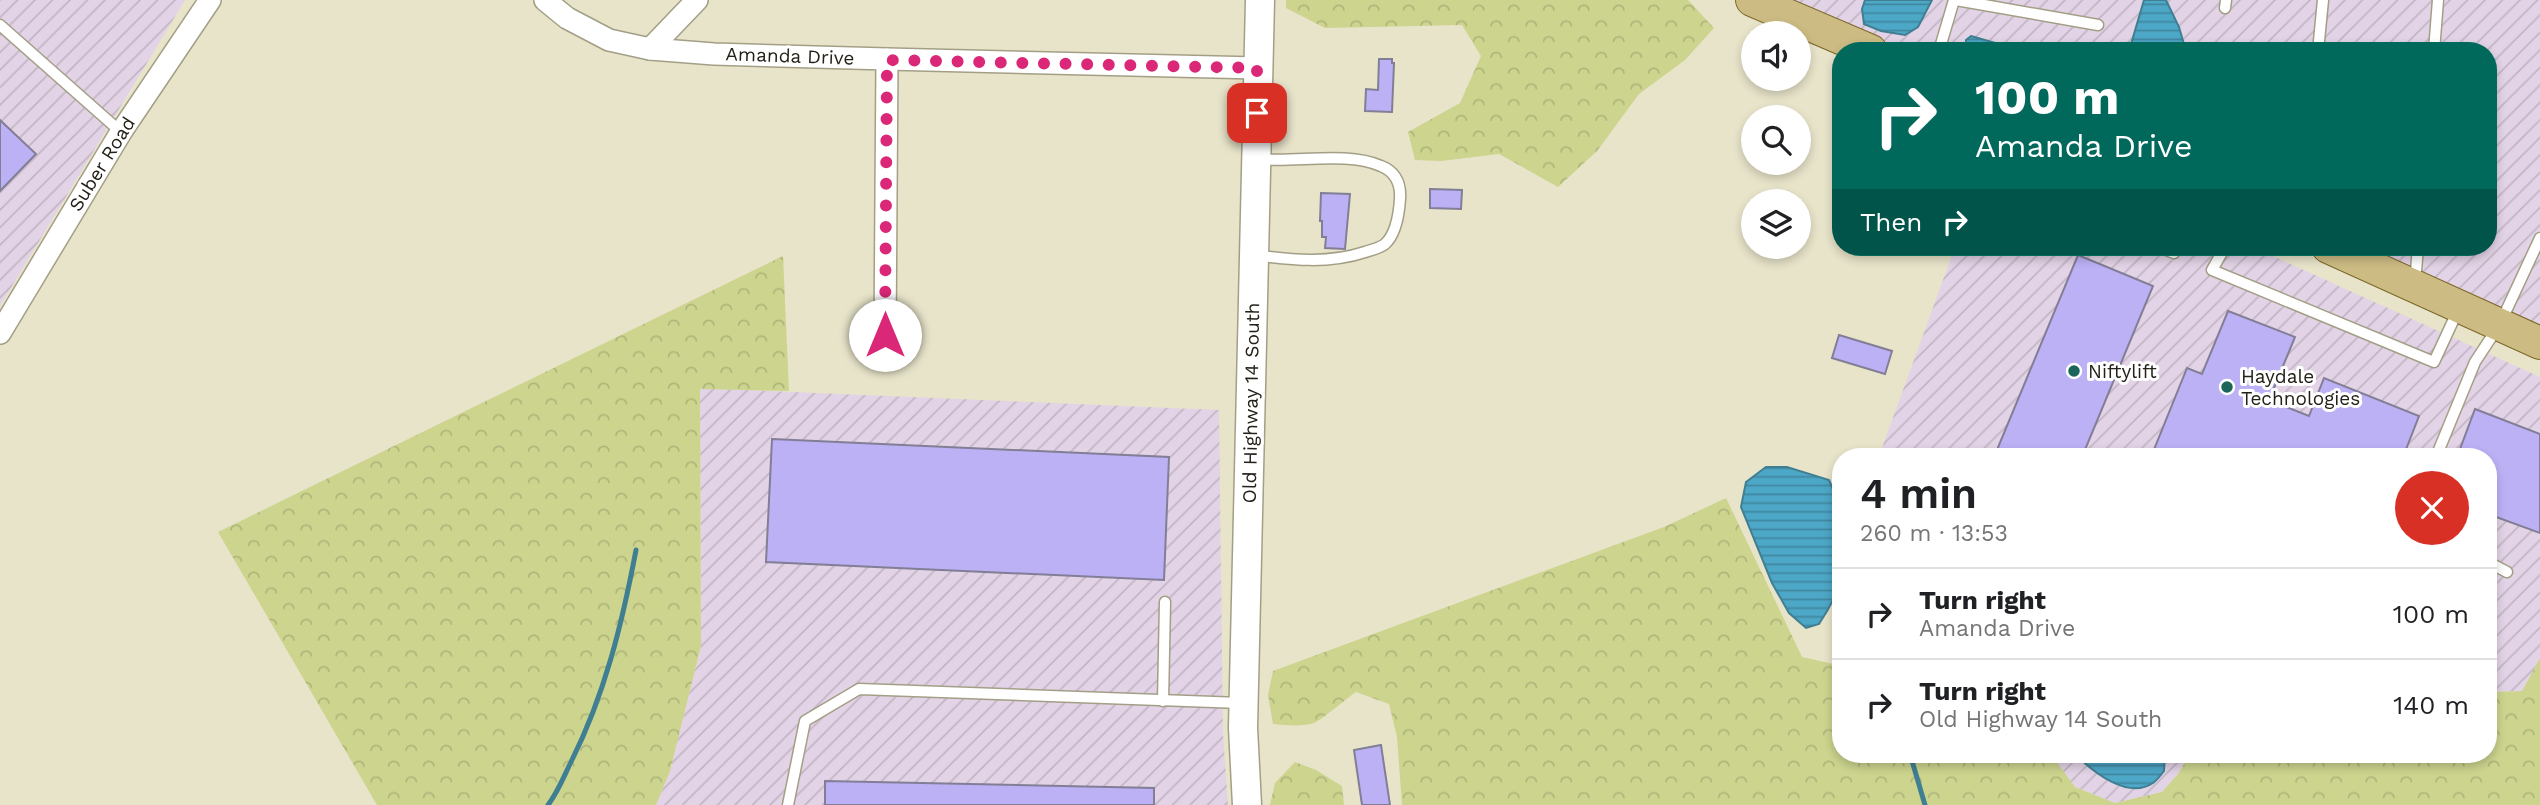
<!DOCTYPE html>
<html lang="en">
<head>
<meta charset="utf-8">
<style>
  body { margin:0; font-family:"Work Sans",sans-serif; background:#f2f2f2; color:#202124; height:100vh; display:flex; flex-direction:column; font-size:26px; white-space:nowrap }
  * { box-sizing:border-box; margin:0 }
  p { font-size:23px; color:#757577 }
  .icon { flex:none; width:38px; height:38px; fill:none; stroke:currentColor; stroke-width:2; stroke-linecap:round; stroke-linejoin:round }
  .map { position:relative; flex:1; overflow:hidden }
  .drawer { position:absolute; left:1832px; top:448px; width:665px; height:315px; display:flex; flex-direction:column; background:#fff; border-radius:28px; box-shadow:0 4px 10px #0003 }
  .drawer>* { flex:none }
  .top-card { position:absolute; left:1832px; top:42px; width:665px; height:214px; border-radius:28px; box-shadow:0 4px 10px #0003; background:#00695c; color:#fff; overflow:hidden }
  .fabs { position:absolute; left:1741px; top:21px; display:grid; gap:14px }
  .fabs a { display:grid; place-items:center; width:70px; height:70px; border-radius:50%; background:#fff; box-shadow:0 4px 10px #0003; font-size:35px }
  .pin { position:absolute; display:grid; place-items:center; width:60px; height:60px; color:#fff; margin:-30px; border-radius:14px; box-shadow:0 4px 10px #0006 }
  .me { position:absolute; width:77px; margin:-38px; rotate:0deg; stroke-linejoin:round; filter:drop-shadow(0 0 5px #0008) }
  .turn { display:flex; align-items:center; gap:24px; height:147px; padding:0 28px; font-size:32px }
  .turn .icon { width:91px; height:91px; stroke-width:2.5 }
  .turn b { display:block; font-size:49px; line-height:60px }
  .then { display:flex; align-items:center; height:66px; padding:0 28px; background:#0003; gap:14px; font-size:26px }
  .round { display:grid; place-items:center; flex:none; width:74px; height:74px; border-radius:37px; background:#f2f2f2 }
  .head { display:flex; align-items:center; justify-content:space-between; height:119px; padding:0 28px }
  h1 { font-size:42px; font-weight:600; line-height:52px }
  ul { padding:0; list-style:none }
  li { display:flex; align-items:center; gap:21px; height:91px; padding:0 28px; border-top:2px solid #e0e0e0 }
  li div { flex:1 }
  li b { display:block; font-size:26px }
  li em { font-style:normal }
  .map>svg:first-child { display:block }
  .industrial { fill:url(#industrial-furrows) }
  .forest { fill:url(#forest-crowns) }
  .water { fill:url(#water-rules); stroke:#407f92; stroke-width:2 }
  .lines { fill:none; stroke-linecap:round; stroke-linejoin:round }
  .stream { stroke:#407f92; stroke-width:5 }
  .building { fill:#bdb1f6; stroke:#827e96; stroke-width:2 }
  .lane-casing { stroke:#a39f86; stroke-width:13 }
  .street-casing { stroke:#a39f86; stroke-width:24 }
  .secondary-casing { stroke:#a39f86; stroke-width:31 }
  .primary-casing { stroke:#7b6728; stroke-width:34 }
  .lane { stroke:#fff; stroke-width:10 }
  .street { stroke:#fff; stroke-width:21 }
  .secondary { stroke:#fff; stroke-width:28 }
  .primary { stroke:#ccbb83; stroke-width:32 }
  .route { stroke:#db2777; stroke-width:12; stroke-dasharray:0 21.6 }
  .poi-dot { fill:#1c655a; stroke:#fff; stroke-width:2.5 }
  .labels { text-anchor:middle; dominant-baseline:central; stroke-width:6; stroke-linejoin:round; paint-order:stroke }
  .street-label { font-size:19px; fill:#232118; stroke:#fff }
  .poi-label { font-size:19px; fill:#232118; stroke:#fff; text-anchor:start }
</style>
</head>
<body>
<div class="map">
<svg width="2540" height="805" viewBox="0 0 2540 805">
  <defs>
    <pattern id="industrial-furrows" width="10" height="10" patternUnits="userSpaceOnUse" patternTransform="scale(1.75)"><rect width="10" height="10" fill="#e3d3e6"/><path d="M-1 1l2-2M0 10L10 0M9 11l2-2" fill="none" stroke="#c2b5c5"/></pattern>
    <pattern id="forest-crowns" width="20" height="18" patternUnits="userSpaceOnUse" patternTransform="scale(1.75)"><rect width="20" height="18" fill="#ccd48e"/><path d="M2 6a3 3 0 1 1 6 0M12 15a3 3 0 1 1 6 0" fill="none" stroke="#afb67a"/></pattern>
    <pattern id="water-rules" width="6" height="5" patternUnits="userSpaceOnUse" patternTransform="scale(1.75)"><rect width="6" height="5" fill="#4da7c7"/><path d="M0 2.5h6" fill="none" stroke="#4088a1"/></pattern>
  </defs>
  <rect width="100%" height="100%" fill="#e8e4ca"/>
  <g class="industrial">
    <path d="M0,0H185L0,306Z"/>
    <path d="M1786,0H2540V327L2360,247H2488V51H1905Z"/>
    <path d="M1955,247H2253L2540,377V658L2522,691L2489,692L2488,457H1882L1883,445Z"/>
    <path d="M700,388L1219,410L1223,734L1228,805H656L670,771L701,646Z"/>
    <path d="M2051,754H2190L2178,774L2162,792L2115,803L2075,787Z"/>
  </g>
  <g class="forest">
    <path d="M1286,0H1688L1714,28L1685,60L1639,94L1597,151L1558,187L1499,154L1441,161L1415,160L1408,132L1460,103L1481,56L1462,25L1325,28L1286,8Z"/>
    <path d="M783,256L789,391L700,389L701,646L670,771L656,805H377L218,532Z"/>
    <path d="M1726,498L1802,657L1838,665L1834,701L1841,705V754H1961L1982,763L1987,754H2051L2075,787L2115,803L2162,792L2178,774L2190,754H2289L2306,759L2309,754H2488L2489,692L2522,691L2540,658V805H1402L1397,737L1389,704L1356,692C1347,698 1320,721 1314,723C1301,727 1287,725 1273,724L1268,695L1273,671L1664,527Z"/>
    <path d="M1295,762L1316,770L1342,786L1344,805H1270L1275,783Z"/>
  </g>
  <g class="water">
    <path d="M1865,0H1932L1918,27L1905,35L1881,31L1864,24L1862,9Z"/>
    <path d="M2144,0H2166L2179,27L2186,51H2129Z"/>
    <path d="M1971,36L2023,51H1966V40Z"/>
    <path d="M1766,467H1787L1829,480C1844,511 1847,561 1835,594C1832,605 1825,614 1819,624L1806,628L1789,613L1772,583L1741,507L1746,482Z"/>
    <path d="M2075,754H2165L2164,771C2161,775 2157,780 2153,783C2128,800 2093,772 2075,754Z"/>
  </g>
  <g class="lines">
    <g class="stream">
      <path d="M1910,754L1925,805"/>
      <path d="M548,805C558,792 564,776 571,762C605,694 622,624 636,550"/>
    </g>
  </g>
  <g class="building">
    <path d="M1379,59H1392V63H1394L1392,112L1365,111L1366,89L1378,90Z"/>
    <path d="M0,120L36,154L0,191Z"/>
    <path d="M1430,189L1462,190L1461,209L1430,208Z"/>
    <path d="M1321,193L1350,194L1345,249L1325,248L1326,237H1322V221H1320Z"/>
    <path d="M2078,255L2153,286L2082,457H1994Z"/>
    <path d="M2228,311L2295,337L2269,400L2309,416L2324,378L2419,416L2403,457H2151L2187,368L2202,374Z"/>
    <path d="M1839,335L1892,351L1885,374L1832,358Z"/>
    <path d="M2475,409L2540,434V533L2488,514V457H2457Z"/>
    <path d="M772,439L1169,457L1164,580L766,562Z"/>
    <path d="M1381,745L1390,805H1362L1354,750Z"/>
    <path d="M825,781L1154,788V805H825Z"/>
  </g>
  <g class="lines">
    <g class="lane-casing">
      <g id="lane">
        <path d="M1956,0L2098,25"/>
        <path d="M2225,8L2226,0"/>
        <path d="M0,25L121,132"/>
        <path d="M1939,51L1954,0"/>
        <path d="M2318,51L2323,0"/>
        <path d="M2434,51L2438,0"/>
        <path d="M2159,247L2174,253"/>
        <path d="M2225,247L2212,270L2434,362L2459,308"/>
        <path d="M1254,255C1292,260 1329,264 1365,252C1371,250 1380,248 1385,244C1396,234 1399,214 1400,199C1401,184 1396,172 1381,166C1347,151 1295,163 1259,159"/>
        <path d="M2415,283L2418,247"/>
        <path d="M2436,457L2475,362L2500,324L2540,238"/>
        <path d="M2488,562L2507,572"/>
        <path d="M1163,701L1165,602"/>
        <path d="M788,805L805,721L859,689L1241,703"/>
      </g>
    </g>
    <g class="street-casing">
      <g id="street">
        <path d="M545,0L567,18L609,40L650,49L714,54L887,59L1257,68"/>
        <path d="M650,49L697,0"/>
        <path d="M0,333L121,132L210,0"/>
        <path d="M885,335L887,59"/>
      </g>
    </g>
    <g class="secondary-casing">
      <path id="secondary" d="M1247,805L1243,728L1260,0"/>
    </g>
    <g class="primary-casing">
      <g id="primary">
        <path d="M1752,0L1871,51"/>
        <path d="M2328,247L2540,343"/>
      </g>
    </g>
    <use href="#lane" class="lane"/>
    <use href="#street" class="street"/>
    <use href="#secondary" class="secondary"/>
    <use href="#primary" class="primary"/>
  </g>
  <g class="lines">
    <path class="route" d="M885,335L887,60L1257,68V113"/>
  </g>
  <g class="poi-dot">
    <circle cx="2074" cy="371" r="7"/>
    <circle cx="2227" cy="387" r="7"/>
  </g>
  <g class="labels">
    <g class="street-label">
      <text transform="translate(790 56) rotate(2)">Amanda Drive</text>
      <text transform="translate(102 164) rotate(-58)">Suber Road</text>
      <text transform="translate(1251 403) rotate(-89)">Old Highway 14 South</text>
    </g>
    <g class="poi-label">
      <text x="2088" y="371">Niftylift</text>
      <text x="2241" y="376">Haydale<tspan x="2241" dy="22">Technologies</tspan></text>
    </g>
  </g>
</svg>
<div class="fabs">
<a><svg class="icon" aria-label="sound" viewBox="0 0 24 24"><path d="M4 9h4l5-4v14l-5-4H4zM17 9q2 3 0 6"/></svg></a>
<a><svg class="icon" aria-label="search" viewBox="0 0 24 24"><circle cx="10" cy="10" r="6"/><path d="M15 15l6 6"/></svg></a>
<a><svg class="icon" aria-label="layers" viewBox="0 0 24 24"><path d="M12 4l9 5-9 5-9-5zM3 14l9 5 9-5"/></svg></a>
</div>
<div class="pin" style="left:1257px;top:113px;background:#d93025"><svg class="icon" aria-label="arrive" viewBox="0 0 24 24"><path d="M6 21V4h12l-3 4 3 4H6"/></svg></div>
<svg class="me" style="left:885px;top:335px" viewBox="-20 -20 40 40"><circle r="19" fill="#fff"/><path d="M0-13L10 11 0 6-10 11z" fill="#db2777"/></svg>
<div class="top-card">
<div class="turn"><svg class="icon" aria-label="right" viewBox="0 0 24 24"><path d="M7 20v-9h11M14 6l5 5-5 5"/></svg><div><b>100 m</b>Amanda Drive</div></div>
<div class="then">Then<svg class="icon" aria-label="right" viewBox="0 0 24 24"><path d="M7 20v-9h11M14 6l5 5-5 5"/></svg></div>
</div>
<section class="drawer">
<div class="head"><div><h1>4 min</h1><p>260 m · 13:53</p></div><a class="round" style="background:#d93025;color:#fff"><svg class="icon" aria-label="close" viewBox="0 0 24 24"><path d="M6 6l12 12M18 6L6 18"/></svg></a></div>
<ul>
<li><svg class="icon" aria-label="right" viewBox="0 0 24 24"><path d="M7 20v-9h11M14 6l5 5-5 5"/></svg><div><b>Turn right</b><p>Amanda Drive</p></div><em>100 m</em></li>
<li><svg class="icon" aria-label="right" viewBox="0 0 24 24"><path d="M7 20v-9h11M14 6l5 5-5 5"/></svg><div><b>Turn right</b><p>Old Highway 14 South</p></div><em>140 m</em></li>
</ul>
</section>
</div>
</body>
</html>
